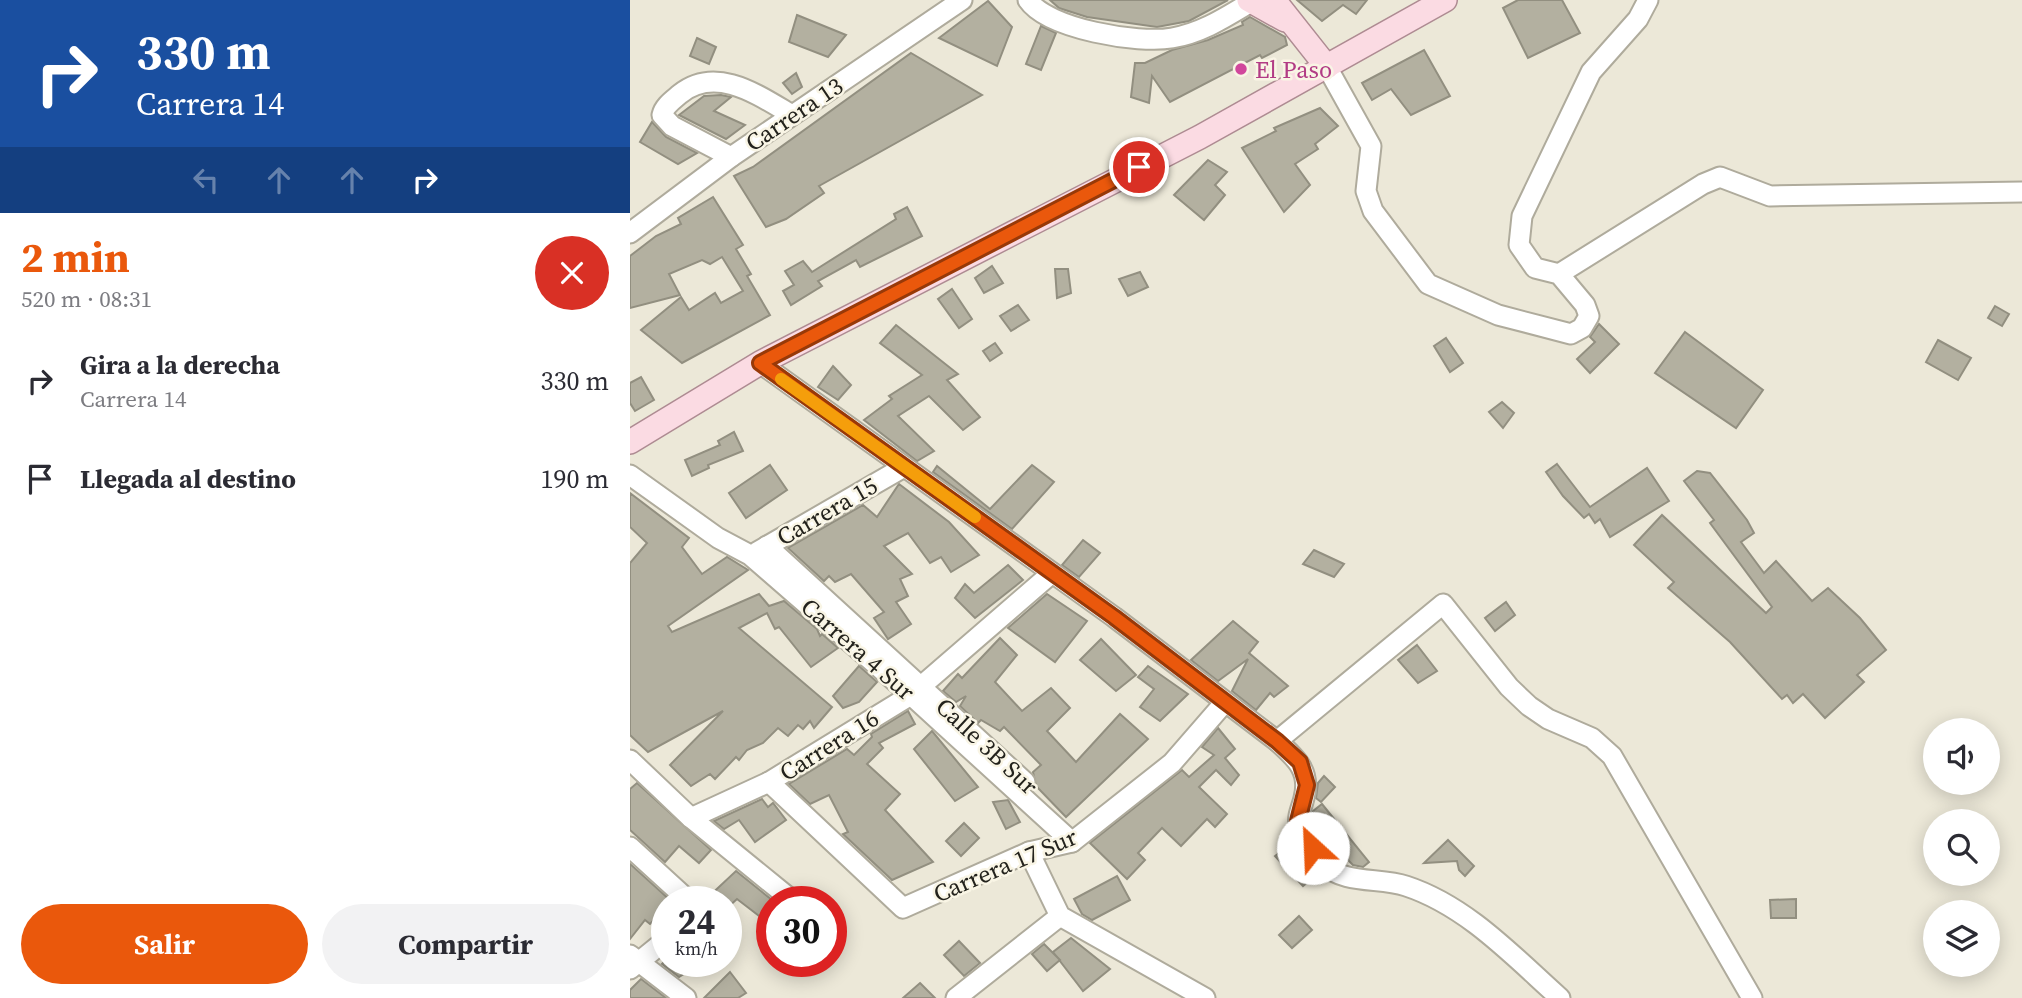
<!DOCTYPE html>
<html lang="es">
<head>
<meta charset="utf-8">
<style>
  body { margin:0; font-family:"Source Serif 4",serif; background:#f2f2f3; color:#2b2b33; height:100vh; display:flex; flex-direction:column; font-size:26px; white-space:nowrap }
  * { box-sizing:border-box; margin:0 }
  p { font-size:23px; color:#7c7c81 }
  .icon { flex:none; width:38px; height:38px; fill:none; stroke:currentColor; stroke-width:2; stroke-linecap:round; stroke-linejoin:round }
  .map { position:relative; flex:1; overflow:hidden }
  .side { display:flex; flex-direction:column; background:#fff; width:630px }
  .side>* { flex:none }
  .banner { background:#1a4fa0; color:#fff; overflow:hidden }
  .tools { position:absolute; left:1293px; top:718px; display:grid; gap:14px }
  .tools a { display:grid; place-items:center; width:77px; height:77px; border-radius:50%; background:#fff; box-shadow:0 4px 18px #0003; font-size:35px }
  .speed { position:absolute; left:21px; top:886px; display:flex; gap:14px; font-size:35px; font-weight:700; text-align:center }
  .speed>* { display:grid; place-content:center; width:91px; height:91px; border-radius:50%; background:#fff; box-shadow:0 4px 18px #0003; line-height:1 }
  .speed small { font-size:18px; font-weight:400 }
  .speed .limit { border:10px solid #d22; background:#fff; color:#111 }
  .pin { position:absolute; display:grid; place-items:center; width:60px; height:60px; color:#fff; margin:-30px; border:4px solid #fff; border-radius:50%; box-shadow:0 2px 7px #0007 }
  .me { position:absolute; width:77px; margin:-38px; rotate:335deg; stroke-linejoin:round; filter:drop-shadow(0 0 5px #0008) }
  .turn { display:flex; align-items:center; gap:24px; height:147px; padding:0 21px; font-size:32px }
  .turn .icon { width:91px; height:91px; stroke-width:2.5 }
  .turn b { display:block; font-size:49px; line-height:60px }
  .lanes { display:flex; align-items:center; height:66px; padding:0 21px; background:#0003; justify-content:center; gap:35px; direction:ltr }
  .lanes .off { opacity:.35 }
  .round { display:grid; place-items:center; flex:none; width:74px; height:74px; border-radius:37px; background:#f2f2f3 }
  .summary { display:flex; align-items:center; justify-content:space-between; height:119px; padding:0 21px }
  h1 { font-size:42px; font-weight:700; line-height:52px; color:#ea580c }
  .cta { display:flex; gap:14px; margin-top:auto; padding:14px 21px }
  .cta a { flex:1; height:80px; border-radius:42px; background:#ea580c; color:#fff; font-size:28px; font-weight:700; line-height:80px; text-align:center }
  .cta a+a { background:#f2f2f3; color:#2b2b33 }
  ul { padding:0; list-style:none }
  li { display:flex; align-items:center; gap:21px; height:98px; padding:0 21px }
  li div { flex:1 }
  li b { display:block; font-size:26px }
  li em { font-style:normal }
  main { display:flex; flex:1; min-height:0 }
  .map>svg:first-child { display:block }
  .building { fill:#b3b0a0; stroke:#928f80; stroke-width:2 }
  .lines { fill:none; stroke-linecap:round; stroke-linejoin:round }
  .minor-casing { stroke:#afab9c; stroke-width:23 }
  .major-casing { stroke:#ae8b92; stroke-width:26 }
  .minor { stroke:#fff; stroke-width:19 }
  .major { stroke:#fbdbe3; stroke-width:23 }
  .route-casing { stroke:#983908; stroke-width:18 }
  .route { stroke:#ea580c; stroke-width:12 }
  .slow { stroke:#f59e0b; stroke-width:12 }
  .hotel-dot { fill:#d1479c; stroke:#f9f5e5; stroke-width:2.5 }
  .labels { text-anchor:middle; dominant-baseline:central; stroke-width:5; stroke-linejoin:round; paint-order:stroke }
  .hotel-label { font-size:24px; fill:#b23c85; stroke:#f9f5e5; text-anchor:start }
  .street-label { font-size:24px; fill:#23221c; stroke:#f9f5e5 }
</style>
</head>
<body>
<main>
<section class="side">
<div class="banner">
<div class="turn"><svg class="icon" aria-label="right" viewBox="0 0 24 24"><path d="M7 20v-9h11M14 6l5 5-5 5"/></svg><div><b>330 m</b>Carrera 14</div></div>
<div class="lanes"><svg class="icon off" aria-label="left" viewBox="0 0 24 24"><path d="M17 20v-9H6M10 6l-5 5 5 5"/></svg><svg class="icon off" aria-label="ahead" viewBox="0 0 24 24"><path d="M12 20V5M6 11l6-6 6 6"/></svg><svg class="icon off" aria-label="ahead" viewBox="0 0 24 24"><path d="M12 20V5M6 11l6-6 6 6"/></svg><svg class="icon" aria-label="right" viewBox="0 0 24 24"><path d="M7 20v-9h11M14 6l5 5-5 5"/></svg></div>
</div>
<div class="summary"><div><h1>2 min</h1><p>520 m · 08:31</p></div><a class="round" style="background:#d93025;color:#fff"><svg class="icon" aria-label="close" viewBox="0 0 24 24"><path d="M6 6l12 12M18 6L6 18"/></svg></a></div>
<ul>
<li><svg class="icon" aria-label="right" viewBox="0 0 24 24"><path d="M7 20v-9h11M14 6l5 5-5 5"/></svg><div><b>Gira a la derecha</b><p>Carrera 14</p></div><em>330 m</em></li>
<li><svg class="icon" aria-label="arrive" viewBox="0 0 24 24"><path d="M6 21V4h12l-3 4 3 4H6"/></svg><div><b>Llegada al destino</b></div><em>190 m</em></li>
</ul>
<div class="cta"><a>Salir</a><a>Compartir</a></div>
</section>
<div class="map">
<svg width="1392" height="998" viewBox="0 0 1392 998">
  <rect width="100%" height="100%" fill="#ece8d8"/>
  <g class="building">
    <path d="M420,0H598L559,21L527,27L457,17L429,8Z"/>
    <path d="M667,0H737L726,14L713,5L692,21Z"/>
    <path d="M888,0H932L950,33L898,58L873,8Z"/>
    <path d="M358,1L382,27L367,66L309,38Z"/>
    <path d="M167,15L216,35L198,57L159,42Z"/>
    <path d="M620,17L655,37L657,45L632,58L630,55L540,102L522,76L519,103L501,97L505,63H515L542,50L578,40L613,25L612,22Z"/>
    <path d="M411,26L426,33L411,70L396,64Z"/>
    <path d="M67,38L86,47L79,64L60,56Z"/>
    <path d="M794,50L820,96L781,115L761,89L742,100L732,83Z"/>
    <path d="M281,53L352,95L189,186L194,193L156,219L136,227L104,176L123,167Z"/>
    <path d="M166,73L172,87L162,94L153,83Z"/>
    <path d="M91,95L101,97L84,111L115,125L96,139L49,115L74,96Z"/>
    <path d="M690,108L708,126L685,144L688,149L665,164L680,185L654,212L612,148L646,131L644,128Z"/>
    <path d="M22,122L36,137L67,153L48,164L10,142Z"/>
    <path d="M578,160L597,172L585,185L595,195L574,220L544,195Z"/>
    <path d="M83,197L113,245L106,249L121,274L117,276L140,315L52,363L11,330L51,297L59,310L85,293L91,303L113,291L92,257L80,264L72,260L39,274L50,295L0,308V256L26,236L51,224L48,218Z"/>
    <path d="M277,207L292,236L230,267L226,260L188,281L192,286L161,305L153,291L164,285L155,271L173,261L182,272L266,219L264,214Z"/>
    <path d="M362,266L373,283L354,293L345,278Z"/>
    <path d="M425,269H438L441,293L427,298Z"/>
    <path d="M510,272L518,287L498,296L489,279Z"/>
    <path d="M322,289L342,319L329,328L308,299Z"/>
    <path d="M388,305L399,320L381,331L370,316Z"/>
    <path d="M1365,306L1379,314L1372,326L1358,318Z"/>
    <path d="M969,324L989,344L960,373L947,359L965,342L960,337Z"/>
    <path d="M266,325L328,374L317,380L350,417L333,430L299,396L268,416L304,451L287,461L234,420L262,399L259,396L292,375L250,343Z"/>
    <path d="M1055,332L1133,390L1106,428L1025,373Z"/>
    <path d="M816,338L833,363L820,372L804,346Z"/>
    <path d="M1308,340L1341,358L1328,380L1296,362Z"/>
    <path d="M365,343L372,353L360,361L353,351Z"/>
    <path d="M203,366L221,385L208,400L188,387Z"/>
    <path d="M11,377L24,400L5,411L0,403V383Z"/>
    <path d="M872,402L884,413L873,428L859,412Z"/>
    <path d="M104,432L113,451L78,465L79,468L62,476L55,460L90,445L88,441Z"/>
    <path d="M927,464L960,507L1017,468L1039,501L980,537L970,519L965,523L959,514L954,518L933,496L916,472Z"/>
    <path d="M140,465L157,490L116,518L99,493Z"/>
    <path d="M402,465L424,482L382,529L303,472L307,466L360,509Z"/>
    <path d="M1067,471L1080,473L1117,520L1124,533L1111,542L1134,573L1146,561L1182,601L1198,588L1230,618L1256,650L1227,675L1234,682L1195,718L1173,694L1163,703L1157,695L1152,699L1100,642L1038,588L1044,582L1004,545L1032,515L1136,613L1142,607L1080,523L1084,520L1054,481Z"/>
    <path d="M269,484L319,522L349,555L321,572L311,557L300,563L278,533L254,546L282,574L270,579L278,596L266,602L281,624L258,639L244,618L254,612L221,574L205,582L199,576L194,581L158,548L233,505L247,517Z"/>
    <path d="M0,493L59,538L52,547L72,574L97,557L118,570L38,626L42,632L129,594L139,606L154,601L187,629L190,636L192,634L208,648L181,667L149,627L145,629L137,613L109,628L202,707L184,728L180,721L173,729L168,725L158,736L148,728L133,743L117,750L109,760L106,757L85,779L80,774L61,786L40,765L93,711L18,752L0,735V563L17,543L0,527Z"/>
    <path d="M453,540L470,553L449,577L432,565Z"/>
    <path d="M684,550L714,564L704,577L673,564Z"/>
    <path d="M378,565L393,580L345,618L325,598L335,584L344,593Z"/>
    <path d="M417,594L457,621L425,662L378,628Z"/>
    <path d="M876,602L885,615L865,631L855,618Z"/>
    <path d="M603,621L628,642L619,653L658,686L644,697L640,693L626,710L602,691L618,659L588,681L561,660Z"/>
    <path d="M370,638L387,655L365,682L392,711L421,688L440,708L417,731L446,762L490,714L518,739L436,817L406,786L403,772L411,765L374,727L370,731L351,720L348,723L330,706L336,696L326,702L313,691L328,674L332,678Z"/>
    <path d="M471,639L506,675L486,691L450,660Z"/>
    <path d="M787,645L807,671L788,683L768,660Z"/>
    <path d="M229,666L247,682L229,702L213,708L203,696Z"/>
    <path d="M518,666L558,694L530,721L510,707L524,689L508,677Z"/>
    <path d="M278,711L285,724L249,743L253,748L237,764L270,794L255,810L303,862L262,880L213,834L218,832L199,795L180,804L159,784L217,749L224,755L242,737L241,734Z"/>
    <path d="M588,728L605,749L595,758L609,775L601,785L586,770L569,787L597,814L585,827L577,819L551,846L532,828L508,853L515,860L497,879L460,843L552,770L559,777L584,755L572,747Z"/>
    <path d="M302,731L348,787L325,801L284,749Z"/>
    <path d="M694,776L705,787L691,802L686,798L688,783Z"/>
    <path d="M7,783L81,850L69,863L49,846L35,862L0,830V789Z"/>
    <path d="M132,799L138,807L143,803L156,820L125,842L109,820L94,829L84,821Z"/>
    <path d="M378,800L390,822L376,829L363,802Z"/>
    <path d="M692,804L739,862L733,867L723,865L714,856L709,860L700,852L704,848L681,821L683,811Z"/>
    <path d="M334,823L349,838L331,856L316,841Z"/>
    <path d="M818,840L844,866L835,876L829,870L827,861L794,863Z"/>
    <path d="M660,844L687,874L673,886L645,856Z"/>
    <path d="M0,864L41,901H37V920L30,914L20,924L15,920L0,939Z"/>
    <path d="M106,871L142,900V926L107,899L96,909V901H74Z"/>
    <path d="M487,876L500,900L462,920L452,914L444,899Z"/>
    <path d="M1166,899V918H1141L1140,900Z"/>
    <path d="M669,916L682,930L662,948L649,935Z"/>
    <path d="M441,938L480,969L453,991L423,952Z"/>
    <path d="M329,941L350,963L334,976L314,955Z"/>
    <path d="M414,944L430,960L417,971L402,954Z"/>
    <path d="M35,961H74L49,977L32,964Z"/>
    <path d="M100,972L116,993L108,998H74Z"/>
    <path d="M11,979L36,998H0V990Z"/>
    <path d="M290,983L305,998H273Z"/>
  </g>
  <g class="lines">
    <g class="minor-casing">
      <g id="minor">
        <path d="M398,0C418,29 508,44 542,38C572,33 596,17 621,2"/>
        <path d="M697,67L741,146L736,191L743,211L798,284L868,315L941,334L952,328L959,316L955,305L929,274L905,268L889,245L892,216L961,72L1008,19L1018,0"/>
        <path d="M101,157L42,126L32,115C34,106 43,100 50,94C86,65 128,95 162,115"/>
        <path d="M0,233L101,157L332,0"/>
        <path d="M929,274L1073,184L1090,177L1140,196L1392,192"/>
        <path d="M130,363L484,617L647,741C666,758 681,771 674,798C672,807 667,816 669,824C671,837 686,855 694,864C714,885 750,877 776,886C837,906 883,956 930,998"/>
        <path d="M0,475L88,538L120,555L281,695L442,842"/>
        <path d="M137,546L395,782"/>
        <path d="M127,552L274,467"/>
        <path d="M647,741L813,604L879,687L899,706L918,719L962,738L982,756L1122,998"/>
        <path d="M0,760L61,818L163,901"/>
        <path d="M139,782L273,908L399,852L442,842L542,763L595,702"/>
        <path d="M61,818L139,782L281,695L422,573"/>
        <path d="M0,847L59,901"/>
        <path d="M399,852L430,916L575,998"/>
        <path d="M0,955L56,998"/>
        <path d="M0,969L37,939"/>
        <path d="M326,998L430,916"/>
      </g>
    </g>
    <g class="major-casing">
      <g id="major">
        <path d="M619,0L655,20"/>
        <path d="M644,0L697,67"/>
        <path d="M0,442L130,363L570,137L815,0"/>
      </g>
    </g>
    <use href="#minor" class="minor"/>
    <use href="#major" class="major"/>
  </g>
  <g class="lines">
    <g class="route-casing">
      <path id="route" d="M509,167L130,363L484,617L647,741L670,762L677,785L668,821L670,831L683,848"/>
    </g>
    <use href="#route" class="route"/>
    <path class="slow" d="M151,379L345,517"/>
  </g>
  <circle class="hotel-dot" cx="611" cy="69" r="7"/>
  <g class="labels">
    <g class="hotel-label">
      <text x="625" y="69">El Paso</text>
    </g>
    <g class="street-label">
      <text transform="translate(164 114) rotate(-34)">Carrera 13</text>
      <text transform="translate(197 511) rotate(-30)">Carrera 15</text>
      <text transform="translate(228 649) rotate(41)">Carrera 4 Sur</text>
      <text transform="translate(199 745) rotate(-32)">Carrera 16</text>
      <text transform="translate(357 746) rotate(43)">Calle 3B Sur</text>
      <text transform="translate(375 865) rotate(-23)">Carrera 17 Sur</text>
    </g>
  </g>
</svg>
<div class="tools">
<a><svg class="icon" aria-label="sound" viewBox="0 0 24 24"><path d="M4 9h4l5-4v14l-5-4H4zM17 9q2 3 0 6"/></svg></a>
<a><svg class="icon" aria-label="search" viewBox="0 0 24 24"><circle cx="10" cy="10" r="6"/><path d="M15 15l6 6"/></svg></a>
<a><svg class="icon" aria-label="layers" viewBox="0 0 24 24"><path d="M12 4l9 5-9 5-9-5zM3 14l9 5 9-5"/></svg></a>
</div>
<div class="speed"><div>24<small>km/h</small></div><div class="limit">30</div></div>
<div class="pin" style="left:509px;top:167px;background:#d93025"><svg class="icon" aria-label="arrive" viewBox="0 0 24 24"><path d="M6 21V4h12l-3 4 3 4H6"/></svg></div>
<svg class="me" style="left:683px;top:848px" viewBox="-20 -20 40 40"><circle r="19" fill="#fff"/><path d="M0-13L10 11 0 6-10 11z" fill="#ea580c"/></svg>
</div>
</main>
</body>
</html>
